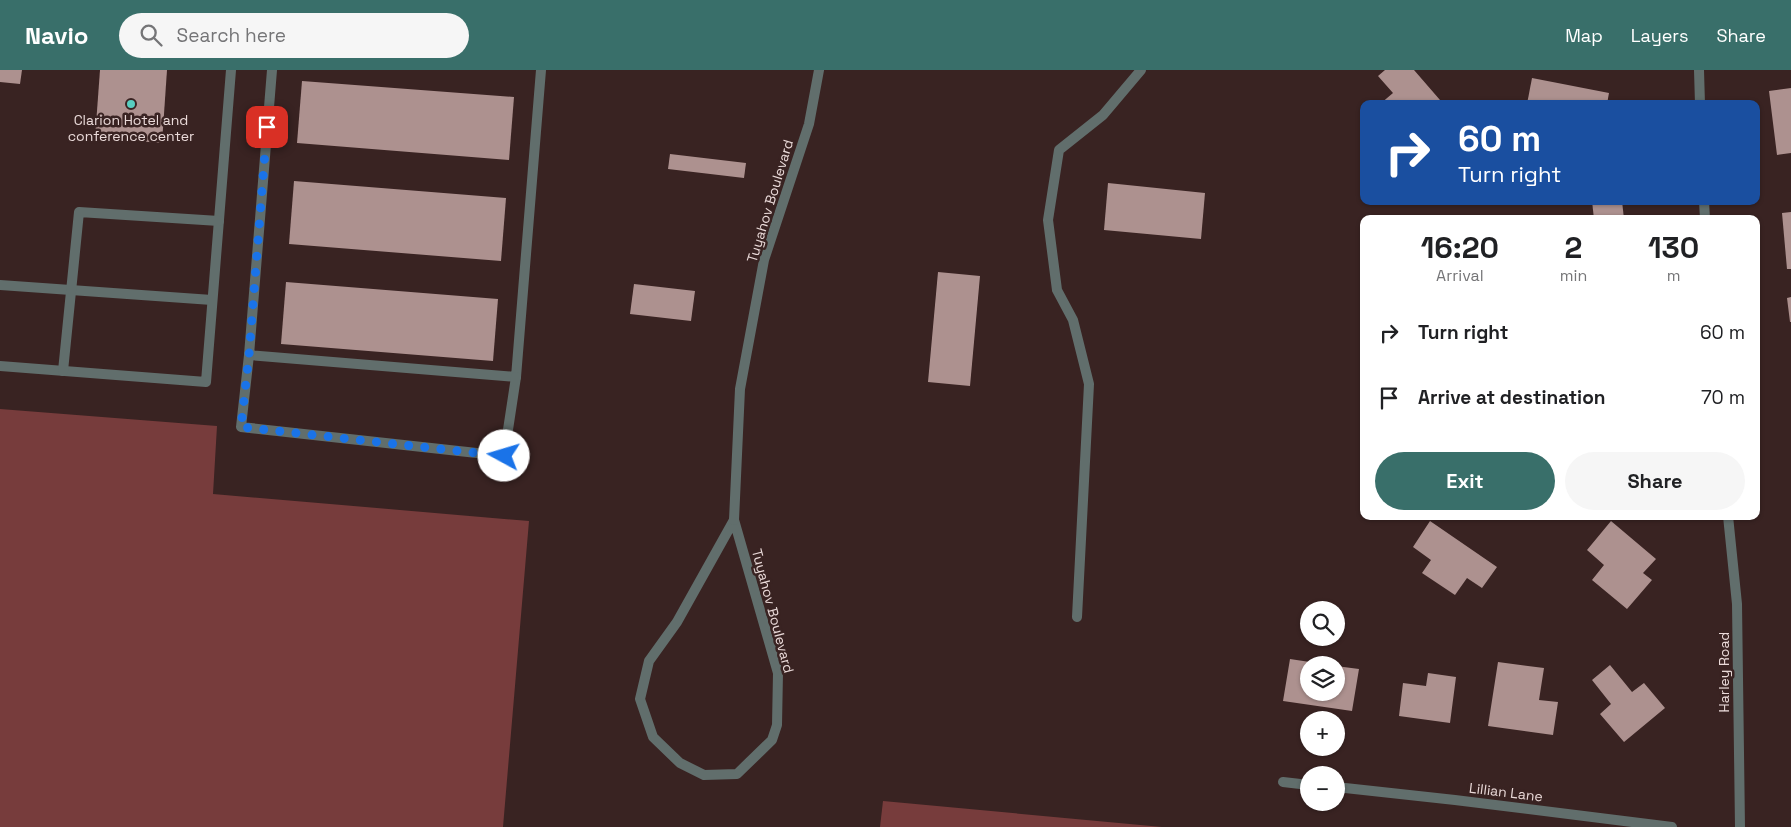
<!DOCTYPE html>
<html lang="en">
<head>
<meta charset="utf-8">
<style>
  body { margin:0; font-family:"Space Grotesk",sans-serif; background:#f6f6f6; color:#202124; height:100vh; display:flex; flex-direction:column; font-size:19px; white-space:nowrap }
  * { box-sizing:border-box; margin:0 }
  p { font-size:16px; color:#757577 }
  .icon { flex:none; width:28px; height:28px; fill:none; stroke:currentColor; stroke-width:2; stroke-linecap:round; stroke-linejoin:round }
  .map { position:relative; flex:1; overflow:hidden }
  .side { position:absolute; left:1360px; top:145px; width:400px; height:305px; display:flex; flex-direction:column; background:#fff; border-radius:10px; box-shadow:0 1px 4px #0004 }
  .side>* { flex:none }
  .guide { position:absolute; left:1360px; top:30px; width:400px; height:105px; border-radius:10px; box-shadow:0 1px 4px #0004; background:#1a4fa0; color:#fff; overflow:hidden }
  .controls { position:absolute; left:1300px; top:531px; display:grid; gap:10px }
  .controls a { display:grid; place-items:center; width:45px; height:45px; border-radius:50%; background:#fff; box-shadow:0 1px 4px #0004; font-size:25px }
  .pin { position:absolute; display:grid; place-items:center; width:42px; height:42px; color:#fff; margin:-21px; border-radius:10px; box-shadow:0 2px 8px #0006 }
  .me { position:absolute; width:55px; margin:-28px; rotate:276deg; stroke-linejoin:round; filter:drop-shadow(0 0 4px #0008) }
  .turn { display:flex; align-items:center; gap:18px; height:105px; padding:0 15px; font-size:22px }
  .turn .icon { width:65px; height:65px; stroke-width:2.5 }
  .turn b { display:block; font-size:35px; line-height:42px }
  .eta { display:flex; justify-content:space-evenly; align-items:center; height:85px; text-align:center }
  .eta b { font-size:30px; font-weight:600; line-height:35px }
  .primary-button { display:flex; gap:10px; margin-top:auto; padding:10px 15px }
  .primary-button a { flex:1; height:58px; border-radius:30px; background:#396f6a; color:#fff; font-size:20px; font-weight:600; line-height:58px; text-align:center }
  .primary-button a+a { background:#f6f6f6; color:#202124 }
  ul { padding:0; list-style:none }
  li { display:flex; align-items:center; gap:15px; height:65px; padding:0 15px }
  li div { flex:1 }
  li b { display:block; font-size:19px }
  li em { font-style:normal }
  header { display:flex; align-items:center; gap:30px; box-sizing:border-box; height:70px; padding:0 25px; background:#396f6a; color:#fff }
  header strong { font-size:24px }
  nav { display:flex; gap:28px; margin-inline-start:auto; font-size:18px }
  .search { width:350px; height:45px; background:#f6f6f6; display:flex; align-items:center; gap:12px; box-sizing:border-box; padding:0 18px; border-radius:28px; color:#757577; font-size:19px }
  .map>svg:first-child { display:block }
  .green { fill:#773c3c }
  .building { fill:#ad918f }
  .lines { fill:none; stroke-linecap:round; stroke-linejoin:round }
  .service { stroke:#616e6c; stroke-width:10 }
  .minor { stroke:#616e6c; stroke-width:10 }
  .route { stroke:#1a73e8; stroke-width:9; stroke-dasharray:0 16.2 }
  .poi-dot { fill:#58cec0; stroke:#392322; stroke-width:2 }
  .labels { text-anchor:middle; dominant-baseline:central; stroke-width:5; stroke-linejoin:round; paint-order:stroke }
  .poi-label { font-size:14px; fill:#eadad9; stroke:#392322 }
  .street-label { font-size:14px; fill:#eadad9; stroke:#392322 }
</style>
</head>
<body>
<header>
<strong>Navio</strong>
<div class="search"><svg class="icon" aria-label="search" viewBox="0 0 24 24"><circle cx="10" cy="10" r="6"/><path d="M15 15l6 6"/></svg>Search here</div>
<nav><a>Map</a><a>Layers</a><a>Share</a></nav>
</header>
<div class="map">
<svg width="1791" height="757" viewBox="0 0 1791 757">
  <rect width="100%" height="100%" fill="#392322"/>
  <g class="green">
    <path d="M0,339L217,356L213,424L529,451L503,757H0Z"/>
    <path d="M883,731L1162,757H880Z"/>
  </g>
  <g class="building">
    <path d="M0,0H22L20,14L0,12Z"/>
    <path d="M100,0H167L162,73L95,68Z"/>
    <path d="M1385,0H1414L1440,30L1435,34H1380L1393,23L1378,6Z"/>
    <path d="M1532,8L1609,23L1607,34H1527Z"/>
    <path d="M302,11L514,27L509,90L297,73Z"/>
    <path d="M1791,18V83L1777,85L1769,21Z"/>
    <path d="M670,84L746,93L744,108L668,99Z"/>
    <path d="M294,111L506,128L501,191L289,174Z"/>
    <path d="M1108,113L1205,123L1201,169L1104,160Z"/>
    <path d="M1592,131H1622L1624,149H1594Z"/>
    <path d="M1791,142V199H1787L1782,143Z"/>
    <path d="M938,202L980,206L970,316L928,312Z"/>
    <path d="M286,212L498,229L493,291L281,274Z"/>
    <path d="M634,214L695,221L691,251L630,244Z"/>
    <path d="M1791,227V252H1790L1787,228Z"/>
    <path d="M1430,451L1497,497L1482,518L1467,508L1455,525L1422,503L1431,490L1413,477Z"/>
    <path d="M1611,451L1656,489L1643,503L1652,510L1627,539L1592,510L1604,495L1587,480Z"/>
    <path d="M1290,589L1323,594L1309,595V622H1336V596L1359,599L1352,641L1283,631Z"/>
    <path d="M1498,592L1544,598L1539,630L1558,632L1553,665L1488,656Z"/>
    <path d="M1610,595L1632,622L1644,613L1665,638L1624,672L1600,644L1611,634L1592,610Z"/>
    <path d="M1428,603L1456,607L1450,653L1399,646L1403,613L1426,616Z"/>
  </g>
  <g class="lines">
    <g class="service">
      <path d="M272,0L249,285L516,307L541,0"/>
      <path d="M0,215L212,230"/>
      <path d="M249,285L241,357L504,386L516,307"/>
      <path d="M0,296L206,312L231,0"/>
      <path d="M63,301L79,142L219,151"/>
      <path d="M1077,547L1089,314L1073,250L1057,220L1048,150L1059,80L1103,45L1141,0"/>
    </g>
    <g class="minor">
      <path d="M1699,0L1700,34"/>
      <path d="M1704,131L1705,149"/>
      <path d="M1728,446L1737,534L1740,757"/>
      <path d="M734,450L778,603L777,655L772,670L737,704L704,705L680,693L653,667L640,629L649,591L677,552Z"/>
      <path d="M734,450L740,319L764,190L809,54L819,0"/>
      <path d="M1283,712L1309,715"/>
      <path d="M1336,717L1455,730L1672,757"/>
    </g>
  </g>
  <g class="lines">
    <path class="route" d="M267,57L249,285L241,357L504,386"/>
  </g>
  <circle class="poi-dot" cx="131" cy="34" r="5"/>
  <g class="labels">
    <g class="poi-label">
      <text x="131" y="50">Clarion Hotel and<tspan x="131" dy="16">conference center</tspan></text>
    </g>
    <g class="street-label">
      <text transform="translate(770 131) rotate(-73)">Tuyahov Boulevard</text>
      <text transform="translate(773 541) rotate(75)">Tuyahov Boulevard</text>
      <text transform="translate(1724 602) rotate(-90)">Harley Road</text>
      <text transform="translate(1506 722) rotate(7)">Lillian Lane</text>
    </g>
  </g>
</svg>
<div class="controls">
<a><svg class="icon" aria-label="search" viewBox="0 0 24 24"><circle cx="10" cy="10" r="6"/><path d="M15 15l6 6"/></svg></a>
<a><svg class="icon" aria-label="layers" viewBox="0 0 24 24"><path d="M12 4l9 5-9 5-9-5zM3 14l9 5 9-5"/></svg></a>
<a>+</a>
<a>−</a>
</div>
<div class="pin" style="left:267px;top:57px;background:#d93025"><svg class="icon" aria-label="arrive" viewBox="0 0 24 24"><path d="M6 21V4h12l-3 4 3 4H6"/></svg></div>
<svg class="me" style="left:504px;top:386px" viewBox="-20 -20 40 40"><circle r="19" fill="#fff"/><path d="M0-13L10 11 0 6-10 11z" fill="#1a73e8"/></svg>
<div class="guide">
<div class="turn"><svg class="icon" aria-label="right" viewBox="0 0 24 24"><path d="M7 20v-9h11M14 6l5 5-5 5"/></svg><div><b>60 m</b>Turn right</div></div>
</div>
<section class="side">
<div class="eta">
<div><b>16:20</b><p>Arrival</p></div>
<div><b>2</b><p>min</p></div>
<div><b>130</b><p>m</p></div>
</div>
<ul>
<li><svg class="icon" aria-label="right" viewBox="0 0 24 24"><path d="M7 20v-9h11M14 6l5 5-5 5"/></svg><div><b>Turn right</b></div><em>60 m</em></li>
<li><svg class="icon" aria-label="arrive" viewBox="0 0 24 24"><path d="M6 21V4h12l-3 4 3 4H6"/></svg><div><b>Arrive at destination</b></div><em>70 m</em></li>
</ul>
<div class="primary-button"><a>Exit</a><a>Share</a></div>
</section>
</div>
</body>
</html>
